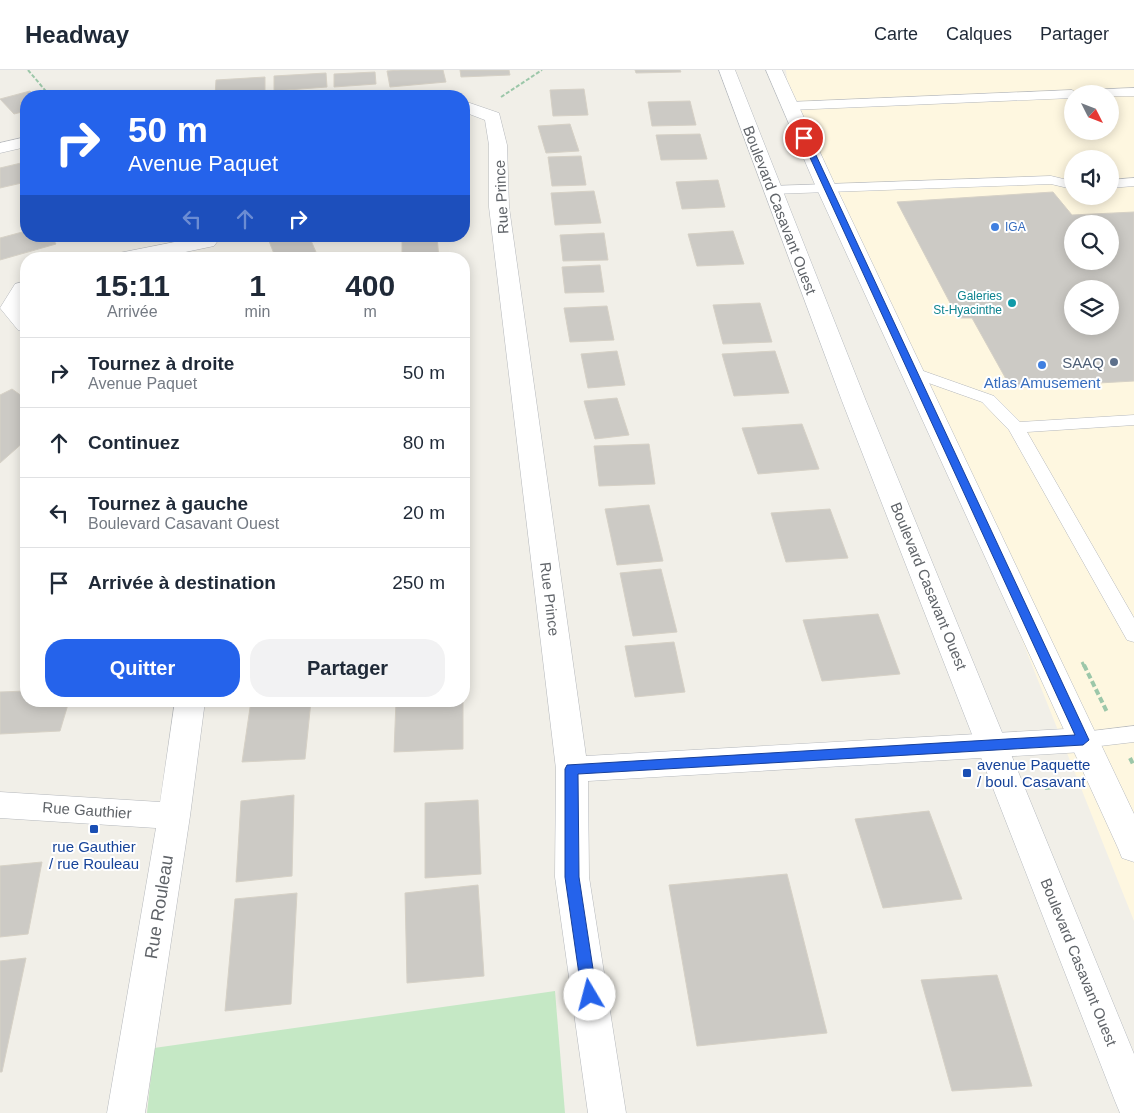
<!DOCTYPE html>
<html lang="fr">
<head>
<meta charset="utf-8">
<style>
  body { margin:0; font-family:Helvetica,sans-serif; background:#f2f2f3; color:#1f2937; height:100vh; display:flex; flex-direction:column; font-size:19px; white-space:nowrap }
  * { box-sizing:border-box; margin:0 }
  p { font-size:16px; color:#747a83 }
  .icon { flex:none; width:28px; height:28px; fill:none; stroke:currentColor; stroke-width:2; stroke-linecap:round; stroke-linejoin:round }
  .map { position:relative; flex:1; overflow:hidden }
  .sheet { position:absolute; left:20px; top:182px; width:450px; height:455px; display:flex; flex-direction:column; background:#fff; border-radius:20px; box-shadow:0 2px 12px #0003 }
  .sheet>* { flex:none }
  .hud { position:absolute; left:20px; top:20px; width:450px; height:152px; border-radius:20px; box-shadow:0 2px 12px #0003; background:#2563eb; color:#fff; overflow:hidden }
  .needle { width:32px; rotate:132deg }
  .tools { position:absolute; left:1064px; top:15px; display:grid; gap:10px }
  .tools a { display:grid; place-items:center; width:55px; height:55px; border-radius:50%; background:#fff; box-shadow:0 2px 12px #0003; font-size:25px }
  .pin { position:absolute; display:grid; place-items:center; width:42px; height:42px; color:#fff; margin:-21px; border:2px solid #fff; border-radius:50%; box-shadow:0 1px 5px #0007 }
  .me { position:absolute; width:55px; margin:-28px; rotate:352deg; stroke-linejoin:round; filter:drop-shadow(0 0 4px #0008) }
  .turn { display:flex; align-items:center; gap:18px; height:105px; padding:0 25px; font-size:22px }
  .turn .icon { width:65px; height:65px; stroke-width:2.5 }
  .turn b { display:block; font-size:35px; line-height:42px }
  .lanes { display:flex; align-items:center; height:48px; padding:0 25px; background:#0003; justify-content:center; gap:25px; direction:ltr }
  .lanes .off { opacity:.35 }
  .eta { display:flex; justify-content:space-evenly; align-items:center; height:85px; text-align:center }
  .eta b { font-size:30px; font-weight:600; line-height:35px }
  .cta { display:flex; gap:10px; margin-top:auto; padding:10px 25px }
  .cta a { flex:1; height:58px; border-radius:20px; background:#2563eb; color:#fff; font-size:20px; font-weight:600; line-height:58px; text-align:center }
  .cta a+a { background:#f2f2f3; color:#1f2937 }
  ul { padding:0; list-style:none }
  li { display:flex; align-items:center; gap:15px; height:70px; padding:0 25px; border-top:1px solid #e0e1e3 }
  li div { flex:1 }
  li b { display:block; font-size:19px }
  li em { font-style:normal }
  header { display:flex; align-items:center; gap:30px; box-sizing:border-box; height:70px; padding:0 25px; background:#fff; border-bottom:1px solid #e0e1e3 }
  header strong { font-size:24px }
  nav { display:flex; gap:28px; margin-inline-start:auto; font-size:18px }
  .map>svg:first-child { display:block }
  .commercial { fill:#fef7e0; fill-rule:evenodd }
  .green { fill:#c5e8c5 }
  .building { fill:#cccac5; stroke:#d6d1c6; fill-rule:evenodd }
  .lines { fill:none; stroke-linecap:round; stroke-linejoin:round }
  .lane-casing { stroke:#b5b8bc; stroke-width:1 }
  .street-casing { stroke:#b5b8bc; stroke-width:1 }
  .secondary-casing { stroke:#b6babf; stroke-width:1 }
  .path-far2 { stroke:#9cc7a9; stroke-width:2; stroke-dasharray:4 2; stroke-linecap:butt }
  .path-far1 { stroke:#9cc7a9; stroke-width:3; stroke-dasharray:4.5 2.5; stroke-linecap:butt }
  .path { stroke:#9cc7a9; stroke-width:4; stroke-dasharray:6 3; stroke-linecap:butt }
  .lane { fill:#fff; fill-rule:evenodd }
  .street { fill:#fff; fill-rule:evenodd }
  .secondary { fill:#fff; fill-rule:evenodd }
  .route { fill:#2563eb; stroke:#184099 }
  .shop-dot { fill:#3f7fe0; stroke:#fff; stroke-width:2 }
  .culture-dot { fill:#0f9aa8; stroke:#fff; stroke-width:2 }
  .service-dot { fill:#5c6f8a; stroke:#fff; stroke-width:2 }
  .transit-dot { fill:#1a4fb4; stroke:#fff; stroke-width:2 }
  .labels { text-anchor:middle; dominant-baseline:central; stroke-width:4; stroke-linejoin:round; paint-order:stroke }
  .far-shop-label { font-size:12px; fill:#366cbe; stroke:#fff; text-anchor:start }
  .far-culture-label { font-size:12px; fill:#0d838f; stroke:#fff; text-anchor:end }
  .street-label { font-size:15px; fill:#5f6368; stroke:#fff }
  .service-label { font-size:15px; fill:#4e5e75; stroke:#fff; text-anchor:end }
  .shop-label { font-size:15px; fill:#366cbe; stroke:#fff }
  .transit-label { font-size:15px; fill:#164399; stroke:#fff; text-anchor:start }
  .near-street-label { font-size:18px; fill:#5f6368; stroke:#fff }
</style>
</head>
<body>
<header>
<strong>Headway</strong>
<nav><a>Carte</a><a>Calques</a><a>Partager</a></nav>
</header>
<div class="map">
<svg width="1134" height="1043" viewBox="0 0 1134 1043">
  <rect width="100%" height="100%" fill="#f1efe8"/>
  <path class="commercial" d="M786,0H1134V851L868,184L790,36ZM1072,24H1110V61H1072ZM1072,89H1110V126H1072ZM1072,154H1110V191H1072ZM1072,219H1110V256H1072Z"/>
  <path class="green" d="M555,921L565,1043H147L154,978Z"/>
  <g class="building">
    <path d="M401,0H443L446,12L390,17L387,1Z"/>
    <path d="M460,0H509L510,5L461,7Z"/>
    <path d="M635,0H680L681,2L636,3Z"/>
    <path d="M375,2L376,14L334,17V4Z"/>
    <path d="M326,3L327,17L274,21V6Z"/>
    <path d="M265,7V22L215,26L216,10Z"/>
    <path d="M584,19L588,45L553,46L550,20Z"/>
    <path d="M30,21L35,26H26V41L14,44L0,29Z"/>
    <path d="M690,31L696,55L652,56L648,32Z"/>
    <path d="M570,54L579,81L546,83L538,56Z"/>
    <path d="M700,64L707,89L661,90L656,65Z"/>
    <path d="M581,86L586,115L552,116L548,87Z"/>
    <path d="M21,93L26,103V112L0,118V98Z"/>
    <path d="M718,110L725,137L682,139L676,112Z"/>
    <path d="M594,121L601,153L555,155L551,123Z"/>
    <path d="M1053,122L1072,145L1134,142V311L1011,318L972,248H958L897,132ZM1072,154H1110V191H1072ZM1072,219H1110V256H1072Z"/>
    <path d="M26,161V166H51L56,174L0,190V168Z"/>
    <path d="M733,161L744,194L697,196L688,164Z"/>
    <path d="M604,163L608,190L563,191L560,165Z"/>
    <path d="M293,166H309L319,189H276L269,171Z"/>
    <path d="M437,166L439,189H402V167Z"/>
    <path d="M600,195L604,222L565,223L562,197Z"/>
    <path d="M760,233L772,272L723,274L713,235Z"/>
    <path d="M607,236L614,270L570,272L564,238Z"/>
    <path d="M617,281L625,315L588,318L581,284Z"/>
    <path d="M775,281L789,323L734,326L722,284Z"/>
    <path d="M12,319L26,329V370L0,393V325Z"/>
    <path d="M617,328L629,365L595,369L584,331Z"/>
    <path d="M802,354L819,399L758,404L742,358Z"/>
    <path d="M649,374L655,414L599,416L594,376Z"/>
    <path d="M649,435L663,491L617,495L605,439Z"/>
    <path d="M830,439L848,488L786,492L771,443Z"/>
    <path d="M661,499L677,562L633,566L620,503Z"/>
    <path d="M464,543H469L468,606H464Z"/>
    <path d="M878,544L900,604L822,611L803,550Z"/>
    <path d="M674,572L685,622L635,627L625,576Z"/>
    <path d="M26,621V631H69L60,661L0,664V622Z"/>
    <path d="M251,631H311L305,689L242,692Z"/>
    <path d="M396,631H463V679L394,682Z"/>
    <path d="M294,725L292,806L236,812L241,731Z"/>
    <path d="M478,730L481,804L425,808V733Z"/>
    <path d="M929,741L962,829L883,838L855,749Z"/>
    <path d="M42,792L28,864L0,867V796Z"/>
    <path d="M787,804L827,963L697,976L669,815Z"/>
    <path d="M478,815L484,906L407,913L405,823Z"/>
    <path d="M297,823L291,934L225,941L235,829Z"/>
    <path d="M26,888L2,1002H0V891Z"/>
    <path d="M997,905L1032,1016L952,1021L921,910Z"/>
  </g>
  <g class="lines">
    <g class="lane-casing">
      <g id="lane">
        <path d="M1134,18V26H1110V24H1079L1085,20Z"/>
        <path d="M1072,20L1078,24H1072V28L790,40L784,36L790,32Z"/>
        <path d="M1051,106L1072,111V119L1051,114L772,124L765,120L772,116Z"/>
        <path d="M1134,108V116L1110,118V110Z"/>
        <path d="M912,297L994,326L1020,352L1134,345V355L1027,362L1134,548V572L1127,570L1009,360L982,332L906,305L904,302L906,299Z"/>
        <path d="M1134,656V672L1083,678L1076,676L1073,670L1076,664L1083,662Z"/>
      </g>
    </g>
    <g class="street-casing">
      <g id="street">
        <path d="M464,31L499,43L507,75L509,137L586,686L1083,658L1094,661L1098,670L1094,679L1083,682L588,711L589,807L626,1043H588L555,807L556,699L489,137V75L485,50L464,42Z"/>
        <path d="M26,67V77L0,83V73Z"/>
        <path d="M205,166L214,168L217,172L214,176L152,189H109L112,185L119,183Z"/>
        <path d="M26,211V228L21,236L26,242V262L18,260L0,238L15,214Z"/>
        <path d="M175,631H205L190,746L145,1043H107L156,758L0,748V722L160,732Z"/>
      </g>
    </g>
    <g class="secondary-casing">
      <g id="secondary">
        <path d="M719,0H735L866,331L1134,984V1043H1120L1115,1031L842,331Z"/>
        <path d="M766,0H782L836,117L1134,744V792L1122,788L1118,778L816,117Z"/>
      </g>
    </g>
    <g class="path-far2">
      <path d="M28,0L50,26"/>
      <path d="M501,27L542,0"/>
    </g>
    <path class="path-far1" d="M1082,592L1084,596"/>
    <g class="path">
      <path d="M1084,595L1107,642"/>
      <path d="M1130,688L1134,696"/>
      <path d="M1045,718L1063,716"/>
    </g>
    <use href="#lane" class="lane"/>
    <use href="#street" class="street"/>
    <use href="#secondary" class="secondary"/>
  </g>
  <path class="route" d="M804,66L808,68L1089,670L1083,675L578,704L579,807L597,925L595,930L590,932L584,930L582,925L565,807V699L567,695L1075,665L801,68Z"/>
  <g class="shop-dot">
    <circle cx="995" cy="157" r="5"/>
    <circle cx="1042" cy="295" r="5"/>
  </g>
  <circle class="culture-dot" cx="1012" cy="233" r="5"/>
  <circle class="service-dot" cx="1114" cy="292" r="5"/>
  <g class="transit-dot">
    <rect x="962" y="698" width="10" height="10" rx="2.5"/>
    <rect x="89" y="754" width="10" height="10" rx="2.5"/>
  </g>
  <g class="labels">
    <g class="far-shop-label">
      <text x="1005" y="157">IGA</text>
    </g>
    <g class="far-culture-label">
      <text x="1002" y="226">Galeries<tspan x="1002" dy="14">St-Hyacinthe</tspan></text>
    </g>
    <g class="street-label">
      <text transform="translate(501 127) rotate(-93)">Rue Prince</text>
      <text transform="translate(780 140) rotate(69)">Boulevard Casavant Ouest</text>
      <text transform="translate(929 516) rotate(68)">Boulevard Casavant Ouest</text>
      <text transform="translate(550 529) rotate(83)">Rue Prince</text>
      <text transform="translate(87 740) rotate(4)">Rue Gauthier</text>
      <text transform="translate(1079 892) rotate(68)">Boulevard Casavant Ouest</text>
    </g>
    <g class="service-label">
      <text x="1104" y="292">SAAQ</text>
    </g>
    <g class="shop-label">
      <text x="1042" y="312">Atlas Amusement</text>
    </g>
    <g class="transit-label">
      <text x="977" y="694">avenue Paquette<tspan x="977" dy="17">/ boul. Casavant</tspan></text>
      <text x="94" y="776" text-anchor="middle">rue Gauthier<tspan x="94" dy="17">/ rue Rouleau</tspan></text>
    </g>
    <g class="near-street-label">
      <text transform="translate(159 837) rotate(-81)">Rue Rouleau</text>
    </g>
  </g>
</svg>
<div class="tools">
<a><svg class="needle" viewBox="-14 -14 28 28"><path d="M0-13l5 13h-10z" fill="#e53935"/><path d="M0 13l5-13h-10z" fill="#747a83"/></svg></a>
<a><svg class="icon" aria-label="sound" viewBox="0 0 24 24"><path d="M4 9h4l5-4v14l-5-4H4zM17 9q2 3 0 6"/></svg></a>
<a><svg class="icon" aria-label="search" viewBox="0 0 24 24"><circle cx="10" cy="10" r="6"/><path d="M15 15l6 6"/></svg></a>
<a><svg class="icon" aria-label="layers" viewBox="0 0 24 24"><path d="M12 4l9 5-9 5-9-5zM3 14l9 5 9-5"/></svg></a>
</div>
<div class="pin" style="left:804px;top:68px;background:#d93025"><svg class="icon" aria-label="arrive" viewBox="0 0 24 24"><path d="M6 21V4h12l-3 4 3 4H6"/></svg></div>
<svg class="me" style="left:590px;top:925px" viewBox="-20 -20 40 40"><circle r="19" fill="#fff"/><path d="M0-13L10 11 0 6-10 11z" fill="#2563eb"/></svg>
<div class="hud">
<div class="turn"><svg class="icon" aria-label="right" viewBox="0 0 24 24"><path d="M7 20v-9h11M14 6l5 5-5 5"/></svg><div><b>50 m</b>Avenue Paquet</div></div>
<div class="lanes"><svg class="icon off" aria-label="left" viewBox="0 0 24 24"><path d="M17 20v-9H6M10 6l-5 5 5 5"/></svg><svg class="icon off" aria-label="ahead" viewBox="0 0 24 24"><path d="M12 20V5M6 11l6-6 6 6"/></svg><svg class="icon" aria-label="right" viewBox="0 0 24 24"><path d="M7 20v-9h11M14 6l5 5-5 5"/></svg></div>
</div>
<section class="sheet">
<div class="eta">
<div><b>15:11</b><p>Arrivée</p></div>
<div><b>1</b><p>min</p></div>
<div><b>400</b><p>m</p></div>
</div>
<ul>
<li><svg class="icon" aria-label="right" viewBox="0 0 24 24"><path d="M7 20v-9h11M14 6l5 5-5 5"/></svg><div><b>Tournez à droite</b><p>Avenue Paquet</p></div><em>50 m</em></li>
<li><svg class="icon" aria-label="ahead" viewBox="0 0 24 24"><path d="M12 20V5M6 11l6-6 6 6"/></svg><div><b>Continuez</b></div><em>80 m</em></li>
<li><svg class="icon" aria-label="left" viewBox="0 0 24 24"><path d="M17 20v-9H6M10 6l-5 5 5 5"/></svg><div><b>Tournez à gauche</b><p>Boulevard Casavant Ouest</p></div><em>20 m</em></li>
<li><svg class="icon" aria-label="arrive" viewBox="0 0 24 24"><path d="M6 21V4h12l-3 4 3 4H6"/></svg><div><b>Arrivée à destination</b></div><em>250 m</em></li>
</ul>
<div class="cta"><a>Quitter</a><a>Partager</a></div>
</section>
</div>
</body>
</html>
